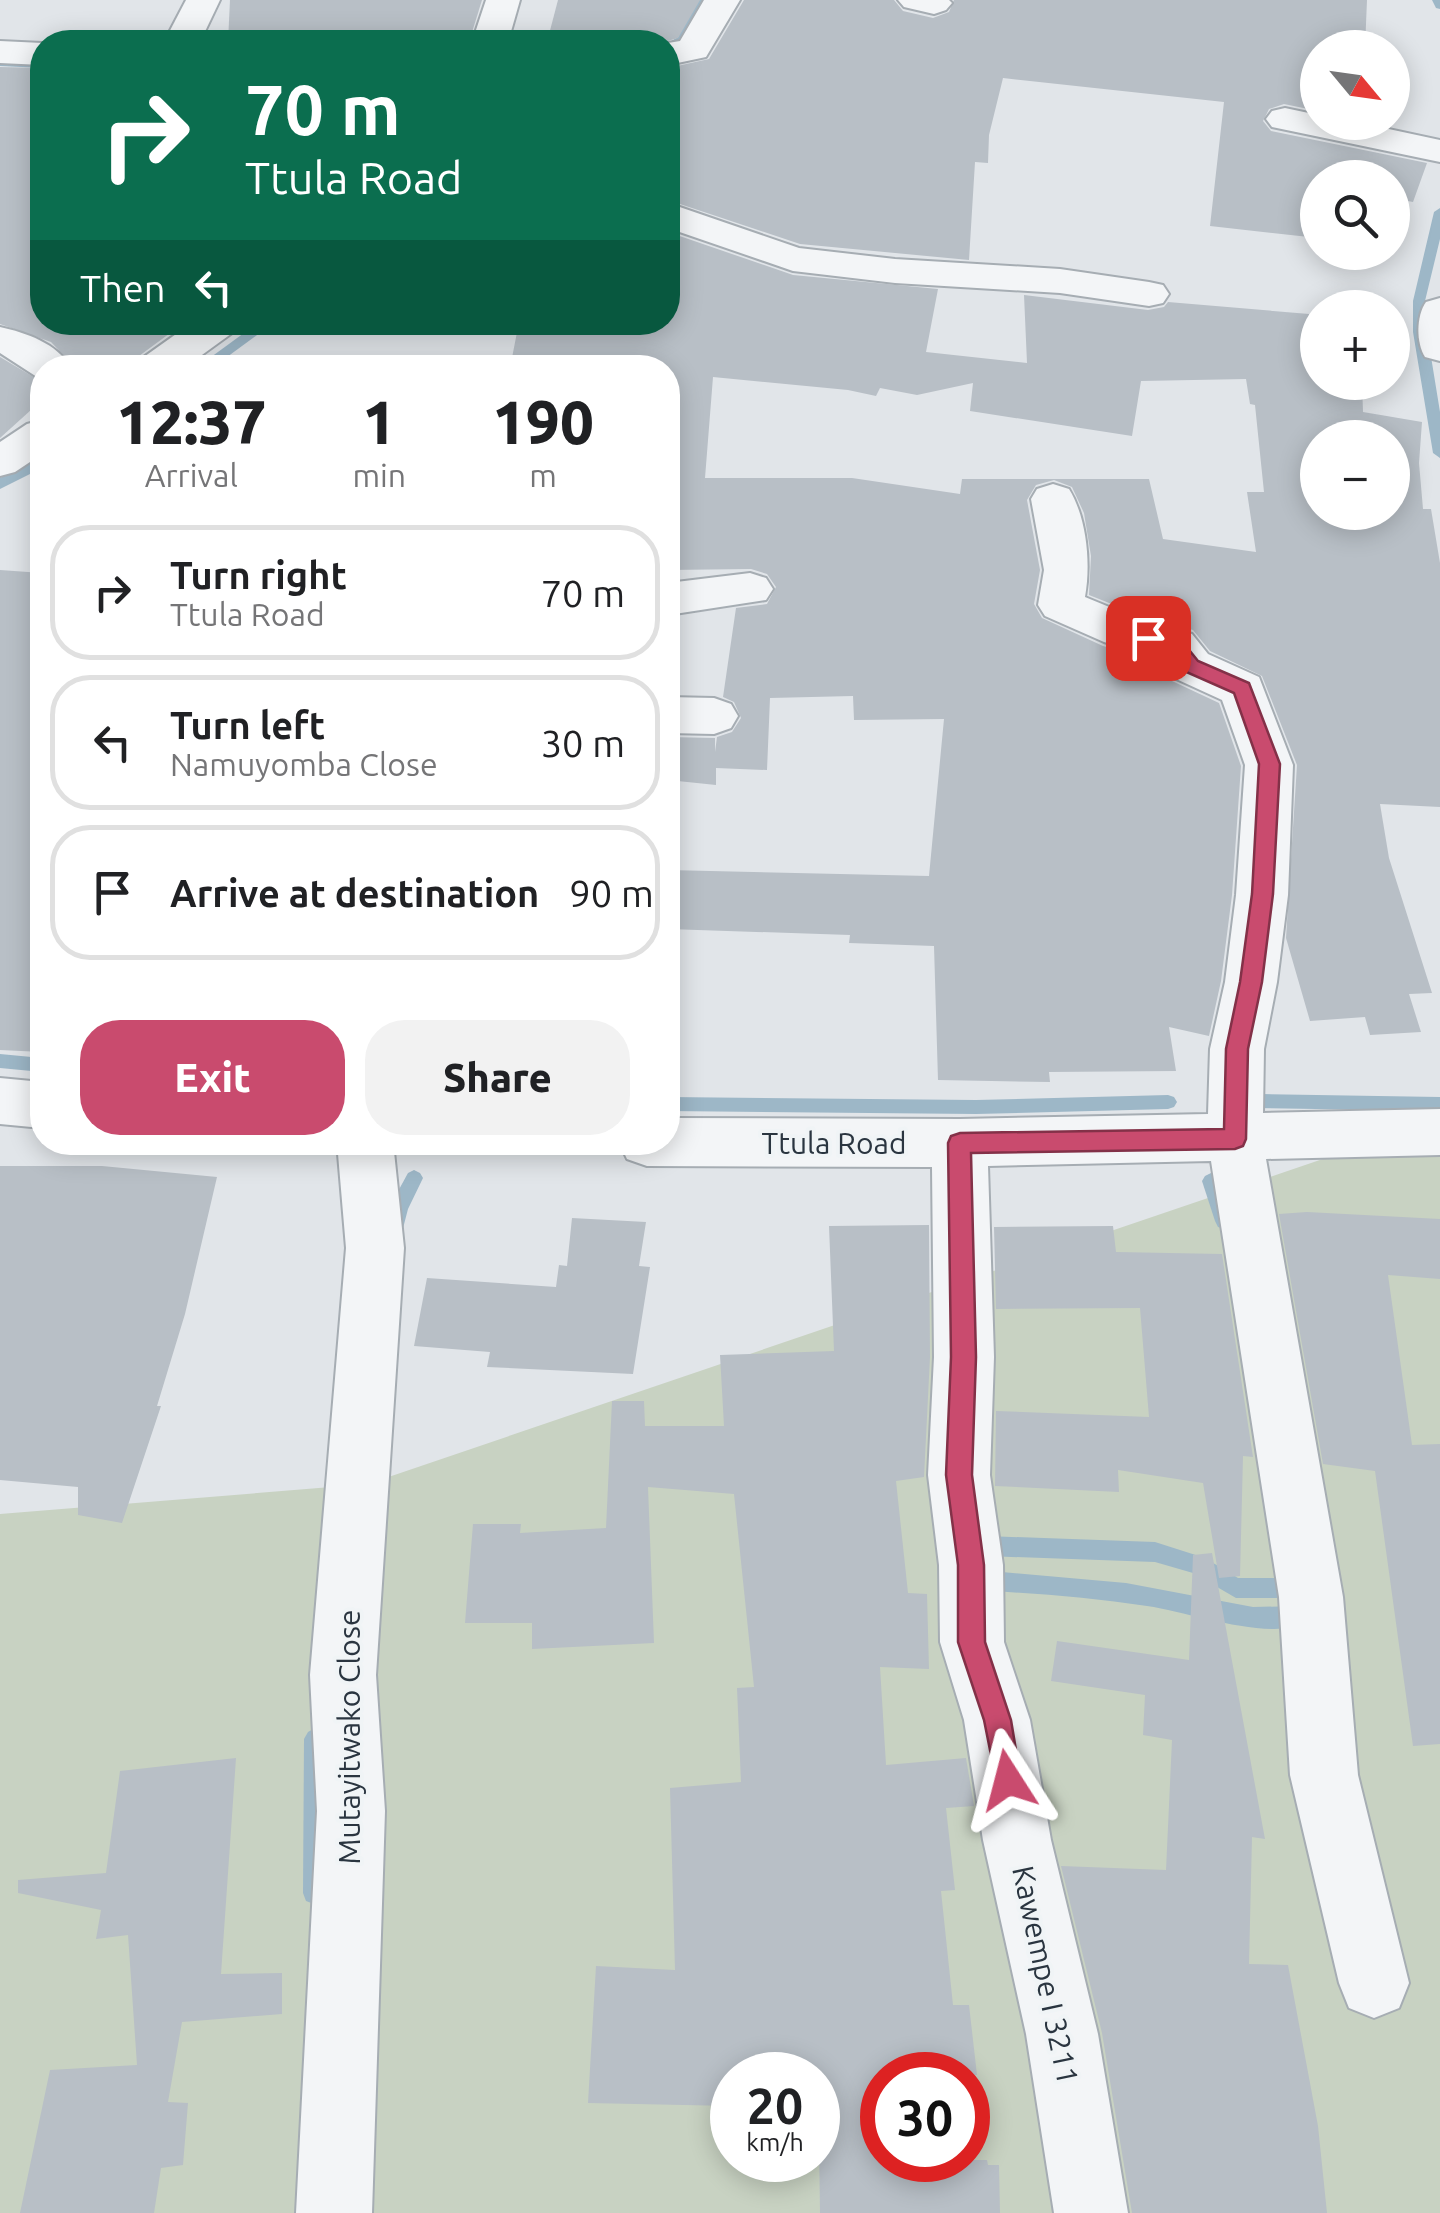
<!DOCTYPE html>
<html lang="en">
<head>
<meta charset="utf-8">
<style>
  body { margin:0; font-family:Ubuntu,sans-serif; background:#f2f2f2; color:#202124; height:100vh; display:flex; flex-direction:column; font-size:38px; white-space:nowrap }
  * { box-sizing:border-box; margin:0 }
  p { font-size:32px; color:#757577 }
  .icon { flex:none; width:55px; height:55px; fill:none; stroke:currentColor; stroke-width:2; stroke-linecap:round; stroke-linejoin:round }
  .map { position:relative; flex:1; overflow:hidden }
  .side { position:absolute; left:30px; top:355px; width:650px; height:800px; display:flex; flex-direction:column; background:#fff; border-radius:40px; box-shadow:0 5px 25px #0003 }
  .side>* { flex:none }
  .hud { position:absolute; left:30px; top:30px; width:650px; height:305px; border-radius:40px; box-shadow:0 5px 25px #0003; background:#0b6e4f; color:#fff; overflow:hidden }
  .needle { width:65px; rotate:119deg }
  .buttons { position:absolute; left:1300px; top:30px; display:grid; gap:20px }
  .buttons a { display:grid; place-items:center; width:110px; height:110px; border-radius:50%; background:#fff; box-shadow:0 5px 25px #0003; font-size:50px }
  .speed { position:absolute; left:710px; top:2052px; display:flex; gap:20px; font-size:50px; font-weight:700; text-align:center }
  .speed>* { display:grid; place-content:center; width:130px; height:130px; border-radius:50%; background:#fff; box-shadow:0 5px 25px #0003; line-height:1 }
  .speed small { font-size:25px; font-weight:400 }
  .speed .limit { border:15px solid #d22; background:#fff; color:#111 }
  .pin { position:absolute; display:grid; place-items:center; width:85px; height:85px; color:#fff; margin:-42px; border-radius:20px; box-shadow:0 5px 15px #0006 }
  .me { position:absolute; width:110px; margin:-55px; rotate:351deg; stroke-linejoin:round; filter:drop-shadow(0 0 8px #0008) }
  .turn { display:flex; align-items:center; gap:35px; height:210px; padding:0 50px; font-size:45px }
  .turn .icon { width:130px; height:130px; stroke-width:2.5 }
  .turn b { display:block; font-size:70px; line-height:85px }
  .then { display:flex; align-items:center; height:95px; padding:0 50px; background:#0003; gap:20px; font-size:38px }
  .eta { display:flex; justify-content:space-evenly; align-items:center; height:170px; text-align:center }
  .eta b { font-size:60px; font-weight:800; line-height:70px }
  .cta { display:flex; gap:20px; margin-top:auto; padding:20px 50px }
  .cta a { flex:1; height:115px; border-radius:40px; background:#c94b6e; color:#fff; font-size:40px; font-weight:800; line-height:115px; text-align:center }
  .cta a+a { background:#f2f2f2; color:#202124 }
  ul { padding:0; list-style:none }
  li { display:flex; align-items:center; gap:30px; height:135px; margin:0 20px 15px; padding:0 30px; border:5px solid #e0e0e0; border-radius:40px }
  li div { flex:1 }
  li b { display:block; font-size:38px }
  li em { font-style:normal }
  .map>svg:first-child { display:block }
  .green { fill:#c8d2c2; fill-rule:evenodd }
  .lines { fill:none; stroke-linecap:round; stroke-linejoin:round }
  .stream { fill:#9db7c7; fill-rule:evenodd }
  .building { fill:#b8bfc6; fill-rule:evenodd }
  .minor-casing { stroke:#a6adb3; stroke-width:4 }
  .minor { fill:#f3f5f7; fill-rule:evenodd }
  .route { fill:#c94b6e; stroke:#833148; stroke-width:2.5 }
  .labels { text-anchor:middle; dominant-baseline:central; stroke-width:8; stroke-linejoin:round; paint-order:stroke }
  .street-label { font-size:30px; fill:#2a3540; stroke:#f0f4f6 }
</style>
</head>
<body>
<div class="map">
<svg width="1440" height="2213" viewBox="0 0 1440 2213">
  <rect width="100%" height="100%" fill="#e1e5e9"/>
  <path class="green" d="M1440,1119V2213H0V1514L368,1484ZM732,2075H818V2160H732ZM882,2075H968V2160H882Z"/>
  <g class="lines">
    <g class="stream">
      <path d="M695,0H707L687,41L668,50V43L678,37Z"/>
      <path d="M1432,0H1440V9L1436,8Z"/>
      <path d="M0,60L42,62V68L0,66Z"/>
      <path d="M1440,208V239L1425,301L1427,332L1440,412V458L1433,453L1413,332V301L1434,212Z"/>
      <path d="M259,322H275L212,368H196Z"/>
      <path d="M42,457V468L0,489V478Z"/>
      <path d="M0,1054L42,1058V1072L0,1068Z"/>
      <path d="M1253,1080L1259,1082L1262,1094L1440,1097V1111L1253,1108L1247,1106C1243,1099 1243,1089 1247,1082Z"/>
      <path d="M1168,1095L1174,1097L1177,1102L1174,1107L1168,1109L976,1114L668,1111V1097L976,1100Z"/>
      <path d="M414,1170L420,1173L423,1178L408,1209L401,1236L395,1238L389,1236C383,1214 398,1192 408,1173Z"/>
      <path d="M1211,1173L1217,1176L1220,1181L1233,1221L1230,1227L1224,1229L1218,1227L1215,1221L1202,1181L1205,1176Z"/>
      <path d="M986,1536L1155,1542L1205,1558L1238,1578H1286L1294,1574L1301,1577L1304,1584L1297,1595L1290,1598H1236L1193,1573L1155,1562L986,1556L979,1553L976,1546L979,1539Z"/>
      <path d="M991,1571L1126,1583L1253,1607L1302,1606L1309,1609L1312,1616L1309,1623C1265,1641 1194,1613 1147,1606C1095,1598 1043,1594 991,1591L984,1588L981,1581L984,1574Z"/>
      <path d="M315,1728L322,1732L326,1739L325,1893L322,1901L314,1904L306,1901L303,1893L304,1739L308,1732Z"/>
    </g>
  </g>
  <g class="building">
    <path d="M230,0H482L469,42H228Z"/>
    <path d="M558,0H700L678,38L664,42H547Z"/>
    <path d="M744,0H894L903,11L933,18L949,12L954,0H1367L1365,48H1318V111L1284,104L1269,109L1263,121L1271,131L1427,163L1413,202L1392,198V178H1318V238L1210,226L1224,102L1003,78L989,135L988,163L975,162L969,260L800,244L668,200V68L709,59Z"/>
    <path d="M0,67L42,68V322H185L139,356L132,368H76L51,342L0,324Z"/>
    <path d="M668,232L793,275L938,289L926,352L1027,363L1024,295L1148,310L1164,307L1168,302L1309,314L1307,342L1318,343V382H1362L1363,412L1422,422L1419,463L1423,509H1431L1440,563V807L1380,804L1389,858L1432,993L1409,994L1421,1032L1370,1035L1365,1017L1310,1021L1286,938L1297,765L1262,676L1210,651L1193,630L1137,614L1089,595L1091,556L1084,513L1072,487L1054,480L1036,485L1027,500L1040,570L1034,604L1042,618L1103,646L1157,661L1172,681L1219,703L1241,766L1232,895L1221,981L1209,1036L1169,1027L1176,1071L1049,1072L1050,1082L938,1080L934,946L849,943L850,935L668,929V870L929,876L944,719L854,720L853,696L770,698L767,770L716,768V785L668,780V737L715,738V752L717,737L732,732L741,718L734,702L723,697L736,608L767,604L776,587L767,574L751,569L668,570V368H510L519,322H668ZM713,377L848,390L876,396L880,388L917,395L973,383L970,411L1132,436L1141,381L1246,379L1250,404L1255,405L1264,492H1247L1256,552L1163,539L1149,479H962L960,494L852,478H705ZM1318,438H1392V512H1318Z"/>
    <path d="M0,357L42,382V400L0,438Z"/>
    <path d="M0,570L42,573V1052L0,1050Z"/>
    <path d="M0,1166H102L217,1177L185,1314L157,1406H161L122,1523L78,1515V1487L0,1480Z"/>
    <path d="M1307,1212L1440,1219V1279L1388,1275L1412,1445L1440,1444V1744L1413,1746L1375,1471L1323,1464L1279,1214Z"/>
    <path d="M572,1218L646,1222L639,1266L650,1267L633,1374L487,1367L490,1352L414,1346L427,1278L556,1287L559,1265L567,1266Z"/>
    <path d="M929,1225L930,1357L924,1477L896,1481L908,1593L927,1594L929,1669L880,1667L886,1765L966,1758L974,1806L946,1808L955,1890L941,1891L953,2005H969L977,2075H882V2160H987L988,2165H999L1000,2213H820L818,2075H732V2106L588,2103L596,1966L675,1970L670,1788L741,1782L737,1688L754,1687L734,1494L648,1487L654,1643L532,1649V1623H465L473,1524H521L520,1533L606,1528L612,1401H644L645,1426H724L720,1355L834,1351L829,1226Z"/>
    <path d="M1113,1226L1116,1252L1222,1254L1253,1457L1243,1456L1240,1576L1219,1578L1203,1483L1118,1470L1119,1492L995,1486L996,1411L1149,1417L1140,1308L996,1309L994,1227Z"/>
    <path d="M1212,1553L1265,1839L1252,1837L1249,1964L1288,1965L1318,2126L1327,2213H1132L1102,2033L1061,1866L1166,1870L1172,1740L1143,1735L1145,1695L1051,1681L1057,1641L1189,1660L1193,1555Z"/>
    <path d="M236,1758L221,1974L282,1973V2014L182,2022L168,2102L188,2103L183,2165L161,2168L154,2213H20L50,2070L137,2065L128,1935L96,1939L101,1910L18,1893V1880L106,1873L120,1771Z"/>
  </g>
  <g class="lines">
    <g class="minor-casing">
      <g id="minor">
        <path d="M186,0H220L200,42H164Z"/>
        <path d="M486,0H520L508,42H472Z"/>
        <path d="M704,0H740L706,57L668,65V43L680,41Z"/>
        <path d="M898,0H949L952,3L946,10L934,14L904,7Z"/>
        <path d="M0,41L42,43V65L0,63Z"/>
        <path d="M1285,108L1318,115V122H1356L1440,140V162L1272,127L1266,119L1272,111Z"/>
        <path d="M668,203L799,248L895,259L1060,269L1149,282L1163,285L1169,294L1163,303L1149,306L1060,293L895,283L793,271L668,228Z"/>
        <path d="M1440,298V361L1425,357C1416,343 1416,316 1426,302Z"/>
        <path d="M193,322H241L235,331L184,368H136L141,359Z"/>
        <path d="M0,327C27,333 56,343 72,368H42V379L37,377L0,353Z"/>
        <path d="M42,420V454L15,472L0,476V442L27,424Z"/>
        <path d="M1053,484L1069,489C1087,518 1091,564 1085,597L1136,618L1192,634L1208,654L1259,677L1293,765L1288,895L1277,982L1264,1049L1263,1113L1440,1109V1155L1266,1159L1343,1597L1358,1775L1409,1983L1399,2008L1374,2018L1349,2008L1339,1983L1290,1775L1279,1597L1211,1161L988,1166L994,1357L990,1475L1003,1565L1004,1642L1030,1720L1051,1840L1098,2034L1128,2213H1054L1026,2034L983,1840L964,1720L940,1642L939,1565L928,1475L934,1357L932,1167L647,1166L627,1159L619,1142H668V1118L960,1119L1208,1114L1210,1049L1225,982L1236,895L1245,765L1222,700L1174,678L1159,658L1104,642L1045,616L1038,605L1044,570L1031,499L1037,489Z"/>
        <path d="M750,573L766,578L773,589L766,600L668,615V583Z"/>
        <path d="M668,697L714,698L731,704L738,716L731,728L714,734L668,733Z"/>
        <path d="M0,1078L42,1082V1128L0,1124Z"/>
        <path d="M337,1142H393L404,1248L376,1675L385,1811L372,2213H296L317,1811L310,1675L346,1248Z"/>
      </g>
    </g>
    <use href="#minor" class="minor"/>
  </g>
  <path class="route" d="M1148,631L1182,641L1198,661L1249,683L1280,764L1273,894L1262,982L1248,1049L1246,1139L1243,1146L1235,1149L971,1153L976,1357L972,1475L984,1565L985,1642L1011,1720L1021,1780L1017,1790L1008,1794L998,1790L984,1720L958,1642V1565L946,1475L951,1357L948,1143L951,1136L960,1133L1224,1129L1226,1049L1240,982L1252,894L1259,764L1234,693L1184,671L1168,651L1141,643L1138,638Z"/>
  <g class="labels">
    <g class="street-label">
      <text x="834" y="1143">Ttula Road</text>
      <text transform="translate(349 1737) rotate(-90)">Mutayitwako Close</text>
      <text transform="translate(1046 1975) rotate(78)">Kawempe I 3211</text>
    </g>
  </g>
</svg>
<div class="buttons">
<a><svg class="needle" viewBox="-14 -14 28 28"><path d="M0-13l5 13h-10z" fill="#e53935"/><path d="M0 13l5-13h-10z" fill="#757577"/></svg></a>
<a><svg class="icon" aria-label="search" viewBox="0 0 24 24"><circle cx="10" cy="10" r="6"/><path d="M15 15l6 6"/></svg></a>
<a>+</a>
<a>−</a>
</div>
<div class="speed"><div>20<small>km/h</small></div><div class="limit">30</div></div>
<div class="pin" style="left:1148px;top:638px;background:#d93025"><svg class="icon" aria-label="arrive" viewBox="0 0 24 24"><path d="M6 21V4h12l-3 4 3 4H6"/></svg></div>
<svg class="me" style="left:1008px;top:1780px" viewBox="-20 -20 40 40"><path d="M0-17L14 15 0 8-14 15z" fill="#c94b6e" stroke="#fff" stroke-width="4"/></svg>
<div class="hud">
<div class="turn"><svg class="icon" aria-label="right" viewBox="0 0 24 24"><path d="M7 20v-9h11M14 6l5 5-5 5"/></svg><div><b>70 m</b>Ttula Road</div></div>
<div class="then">Then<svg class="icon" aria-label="left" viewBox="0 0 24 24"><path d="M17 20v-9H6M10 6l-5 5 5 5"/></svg></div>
</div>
<section class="side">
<div class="eta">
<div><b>12:37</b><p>Arrival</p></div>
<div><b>1</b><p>min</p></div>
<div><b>190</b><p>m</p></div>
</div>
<ul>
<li><svg class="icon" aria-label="right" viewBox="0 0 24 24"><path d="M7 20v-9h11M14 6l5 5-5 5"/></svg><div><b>Turn right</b><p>Ttula Road</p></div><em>70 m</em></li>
<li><svg class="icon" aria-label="left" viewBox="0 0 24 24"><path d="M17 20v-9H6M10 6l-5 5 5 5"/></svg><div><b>Turn left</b><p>Namuyomba Close</p></div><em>30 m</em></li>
<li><svg class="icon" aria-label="arrive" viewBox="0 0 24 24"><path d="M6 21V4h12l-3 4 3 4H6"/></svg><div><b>Arrive at destination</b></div><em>90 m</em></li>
</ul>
<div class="cta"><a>Exit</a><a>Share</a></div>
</section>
</div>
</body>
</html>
